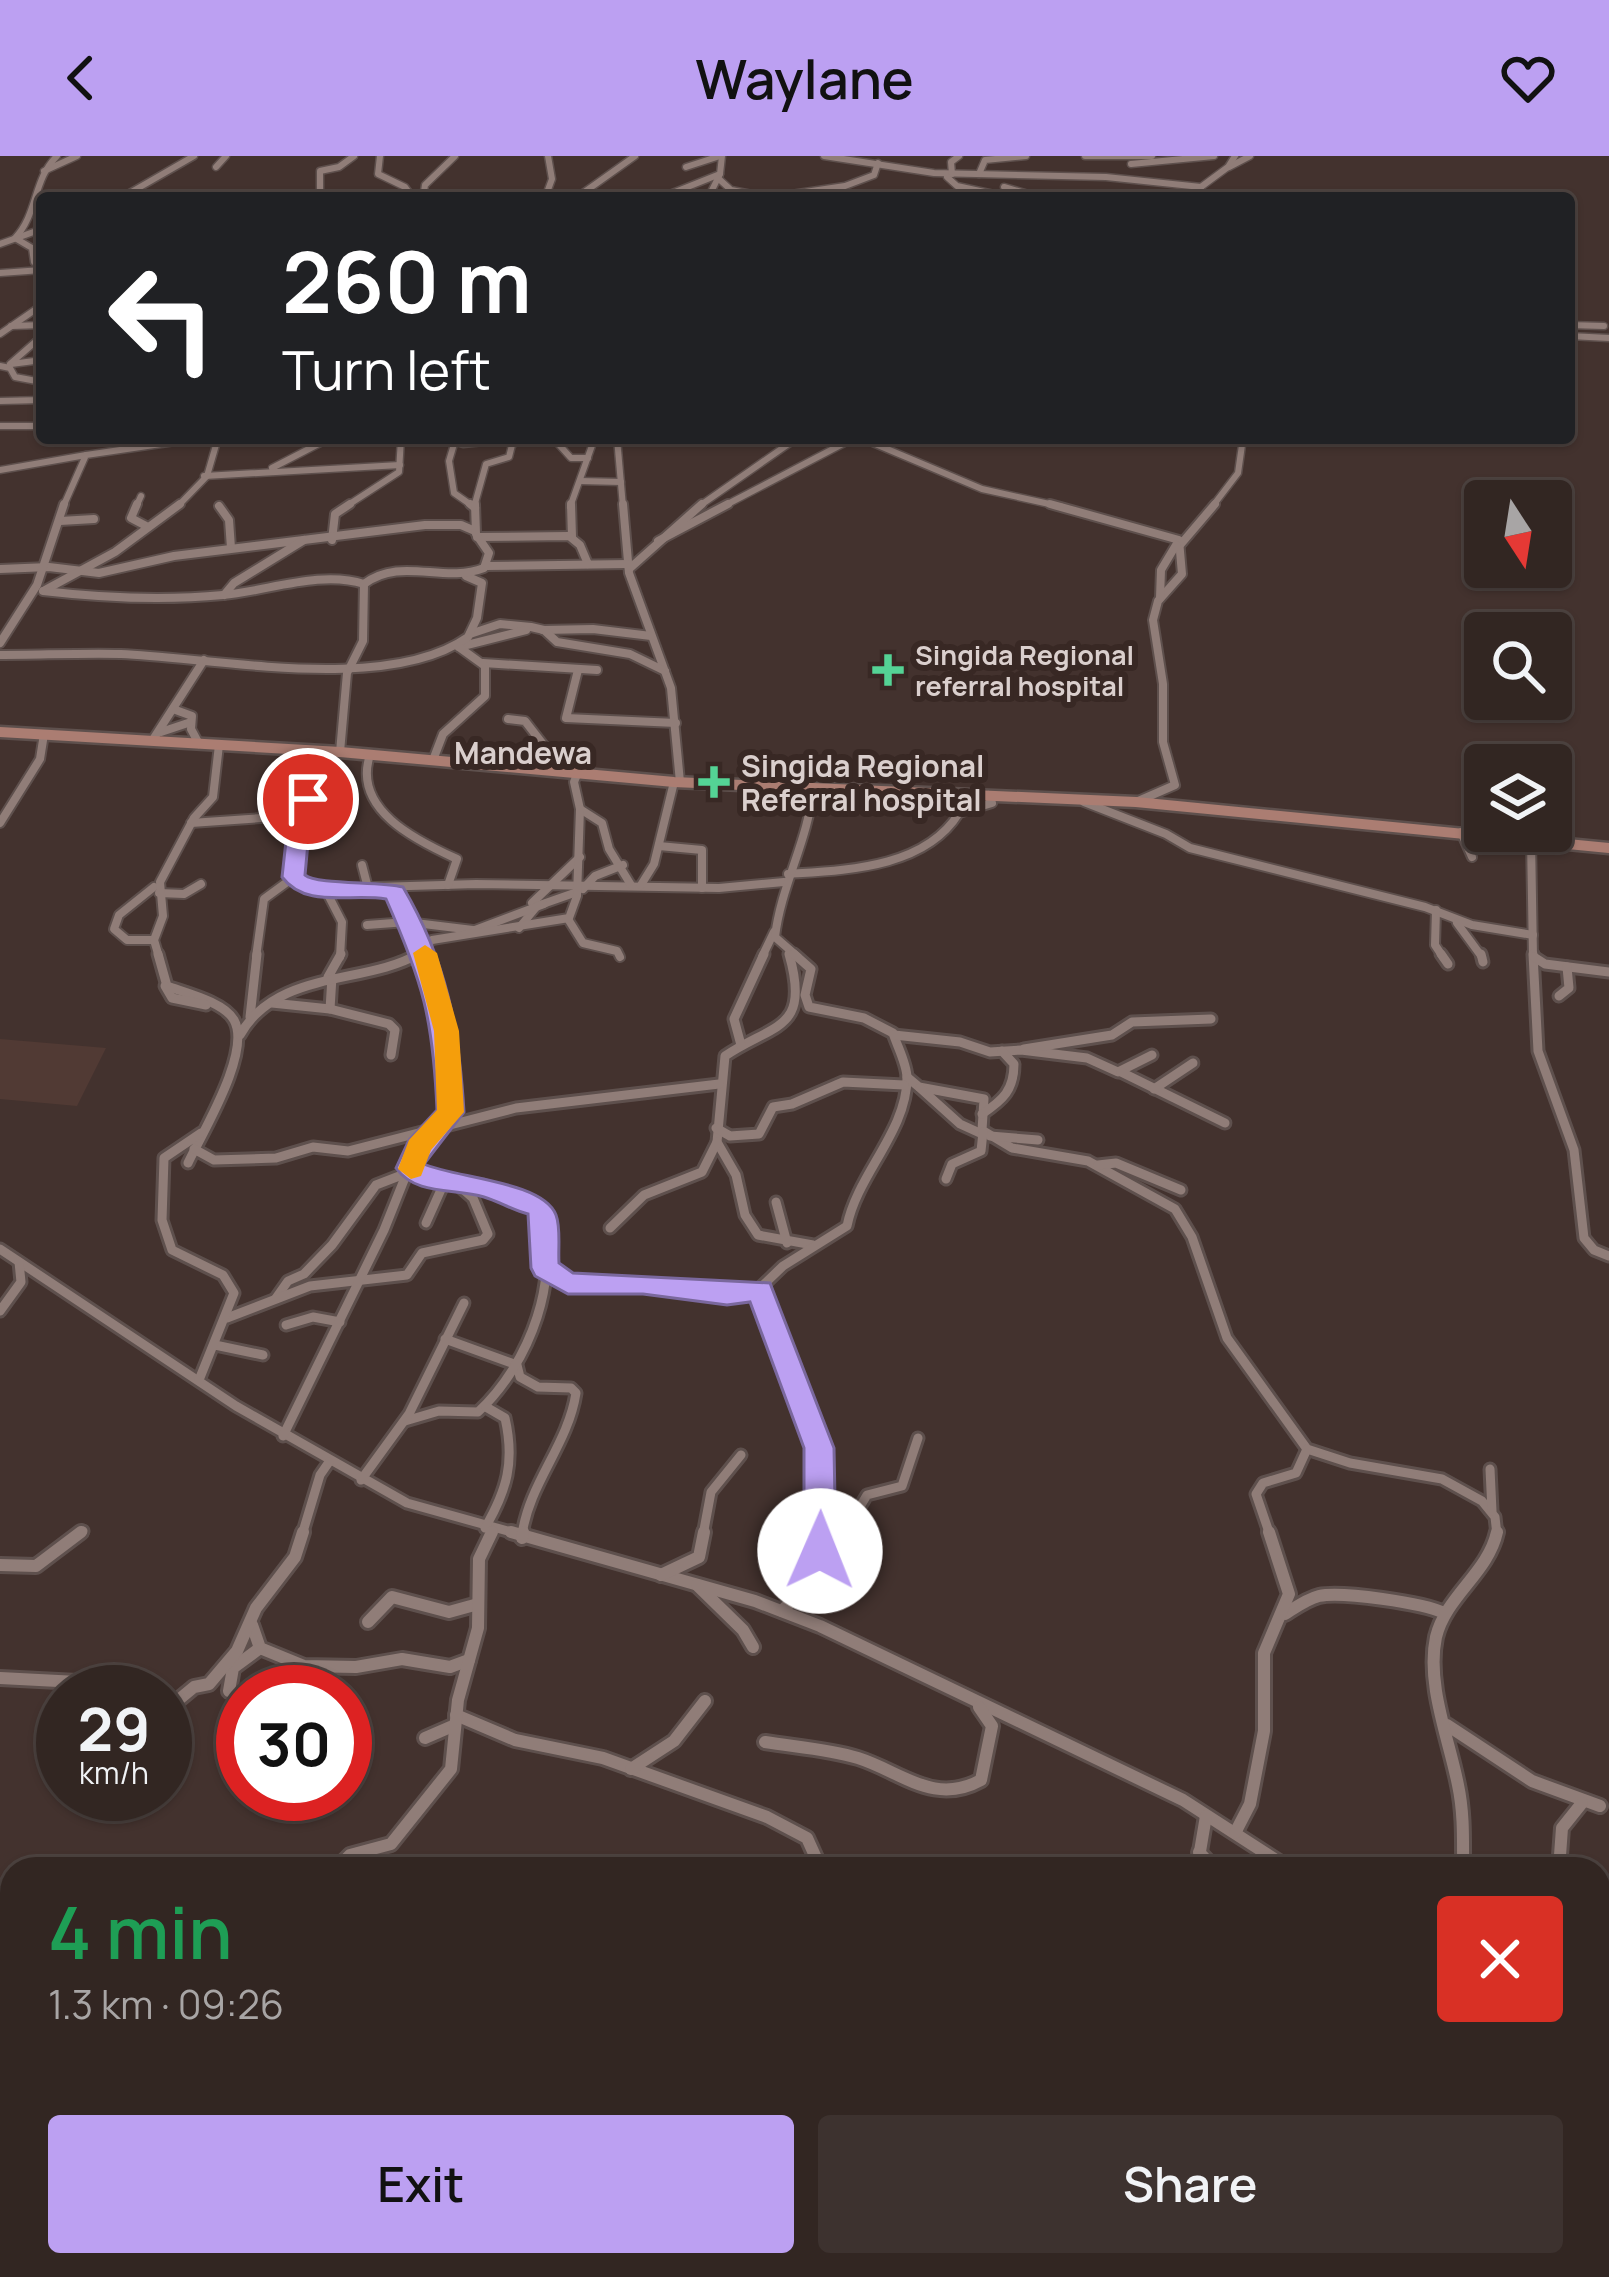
<!DOCTYPE html>
<html lang="en">
<head>
<meta charset="utf-8">
<style>
  body { margin:0; font-family:Manrope,sans-serif; background:#3d322f; color:#f1f3f6; height:100vh; display:flex; flex-direction:column; font-size:45px; white-space:nowrap }
  * { box-sizing:border-box; margin:0 }
  p { font-size:39px; color:#a8a5a5 }
  .icon { flex:none; width:66px; height:66px; fill:none; stroke:currentColor; stroke-width:2; stroke-linecap:round; stroke-linejoin:round }
  .map { position:relative; flex:1; overflow:hidden }
  .sheet { position:absolute; left:0px; top:1701px; width:1611px; height:420px; display:flex; flex-direction:column; background:#322622; border-radius:36px 36px 0 0; box-shadow:0 3px 9px #0004,0 0 0 3px #4d4340 }
  .sheet>* { flex:none }
  .guide { position:absolute; left:36px; top:36px; width:1539px; height:252px; border-radius:12px; box-shadow:0 3px 9px #0004,0 0 0 3px #4d4340; background:#202124; color:#fff; overflow:hidden }
  .needle { width:78px; rotate:168deg }
  .tools { position:absolute; left:1464px; top:324px; display:grid; gap:24px }
  .tools a { display:grid; place-items:center; width:108px; height:108px; border-radius:12px; background:#322622; box-shadow:0 3px 9px #0004,0 0 0 3px #4d4340; font-size:60px }
  .speed { position:absolute; left:36px; top:1509px; display:flex; gap:24px; font-size:60px; font-weight:700; text-align:center }
  .speed>* { display:grid; place-content:center; width:156px; height:156px; border-radius:50%; background:#322622; box-shadow:0 3px 9px #0004,0 0 0 3px #4d4340; line-height:1 }
  .speed small { font-size:30px; font-weight:400 }
  .speed .limit { border:18px solid #d22; background:#fff; color:#111 }
  .pin { position:absolute; display:grid; place-items:center; width:102px; height:102px; color:#fff; margin:-51px; border:6px solid #fff; border-radius:50%; box-shadow:0 3px 12px #0007 }
  .me { position:absolute; width:132px; margin:-66px; rotate:1deg; stroke-linejoin:round; filter:drop-shadow(0 0 9px #0008) }
  .turn { display:flex; align-items:center; gap:42px; height:252px; padding:0 48px; font-size:54px }
  .turn .icon { width:156px; height:156px; stroke-width:2.5 }
  .turn b { display:block; font-size:84px; line-height:102px }
  .round { display:grid; place-items:center; flex:none; width:126px; height:126px; border-radius:12px; background:#3d322f }
  .summary { display:flex; align-items:center; justify-content:space-between; height:204px; padding:0 48px }
  h1 { font-size:72px; font-weight:600; line-height:90px; color:#1e9e55 }
  .button { display:flex; gap:24px; margin-top:auto; padding:24px 48px }
  .button a { flex:1; height:138px; border-radius:12px; background:#bca0f2; color:#111; font-size:48px; font-weight:600; line-height:138px; text-align:center }
  .button a+a { background:#3d322f; color:#f1f3f6 }
  header { display:flex; justify-content:space-between; align-items:center; height:156px; padding:0 48px; background:#bca0f2; color:#111; font-size:54px; font-weight:600 }
  .map>svg:first-child { display:block }
  .built { fill:#513a34 }
  .lines { fill:none; stroke-linecap:round; stroke-linejoin:round }
  .minor-far3-casing { stroke:#5e504d; stroke-width:9 }
  .minor-far2-casing { stroke:#5e504d; stroke-width:12 }
  .minor-far1-casing { stroke:#5e504d; stroke-width:15 }
  .minor-casing { stroke:#5e504d; stroke-width:18 }
  .secondary-casing { stroke:#5e504d; stroke-width:15 }
  .minor-far3 { stroke:#907d78; stroke-width:6 }
  .minor-far2 { stroke:#907d78; stroke-width:8 }
  .minor-far1 { stroke:#907d78; stroke-width:9 }
  .minor { stroke:#907d78; stroke-width:12 }
  .secondary { stroke:#ab7d72; stroke-width:10 }
  .route { fill:#bca0f2; stroke:#7a689d; stroke-width:3 }
  .slow { fill:#f59e0b }
  .poi-dot { fill:#54d395; stroke:#382824; stroke-width:4.5 }
  .labels { text-anchor:middle; dominant-baseline:central; stroke-width:12; stroke-linejoin:round; paint-order:stroke }
  .far-poi-label { font-size:27px; font-weight:bold; fill:#dacfcd; stroke:#382824; text-anchor:start }
  .far-quarter-label { font-size:30px; font-weight:bold; fill:#dacfcd; stroke:#382824 }
  .poi-label { font-size:30px; font-weight:bold; fill:#dacfcd; stroke:#382824; text-anchor:start }
</style>
</head>
<body>
<header><svg class="icon" aria-label="back" viewBox="0 0 24 24"><path d="M15 5l-7 7 7 7"/></svg>Waylane<svg class="icon" aria-label="heart" viewBox="0 0 24 24"><path d="M12 20l-8-8c-3-5 5-10 8-4 3-6 11-1 8 4z"/></svg></header>
<div class="map">
<svg width="1609" height="2121" viewBox="0 0 1609 2121">
  <rect width="100%" height="100%" fill="#43322e"/>
  <path class="built" d="M0,883L106,892L77,950L0,943Z"/>
  <g class="lines">
    <g class="minor-far3-casing">
      <g id="minor-far3">
        <path d="M380,0L378,18L405,31L413,42"/>
        <path d="M824,0L934,17L1106,21L1201,31"/>
        <path d="M1085,0H1152"/>
        <path d="M1131,8L1214,0"/>
        <path d="M216,11L226,0"/>
        <path d="M686,11L720,0"/>
        <path d="M1229,11L1250,0"/>
        <path d="M44,15L77,0"/>
        <path d="M952,18L951,6L959,0"/>
        <path d="M979,18L985,4L1026,0"/>
        <path d="M947,21L957,30L1012,42"/>
        <path d="M719,23L731,34L768,41"/>
        <path d="M1004,31L1042,42"/>
        <path d="M320,37L359,42"/>
        <path d="M121,42L194,0"/>
        <path d="M320,42V15L339,11L354,0"/>
        <path d="M423,42L425,29L455,0"/>
        <path d="M545,42L552,23L548,0"/>
        <path d="M576,42L635,0"/>
        <path d="M660,42L720,18L722,0"/>
        <path d="M708,42L720,18"/>
        <path d="M765,42L845,30L874,19L878,7"/>
        <path d="M1057,42H1083"/>
        <path d="M1186,42L1228,11L1235,0"/>
        <path d="M0,88L42,73"/>
        <path d="M42,107L34,106L32,92L15,82C38,58 33,23 57,0"/>
        <path d="M0,117L42,114"/>
        <path d="M1569,169L1604,170"/>
        <path d="M11,170L42,169"/>
        <path d="M0,178L42,149"/>
        <path d="M1569,180L1609,182"/>
        <path d="M10,208L42,180"/>
        <path d="M11,208L42,204"/>
        <path d="M0,210L10,212L15,221L42,226"/>
        <path d="M0,245L42,244"/>
        <path d="M0,270H42"/>
        <path d="M440,282L463,288L516,283"/>
        <path d="M553,282L571,302H588"/>
        <path d="M561,282L589,286L596,282"/>
        <path d="M617,282L623,351"/>
        <path d="M861,282L982,333L1063,351"/>
        <path d="M997,282L1055,286L1089,282"/>
        <path d="M1205,282L1243,285"/>
        <path d="M454,288L449,305L454,337L474,351"/>
        <path d="M272,312L330,282"/>
        <path d="M0,314L86,299"/>
        <path d="M204,320L400,309"/>
        <path d="M580,325L621,326"/>
        <path d="M63,351L86,299L202,282"/>
        <path d="M136,351L141,340"/>
        <path d="M177,351L207,320L218,282"/>
        <path d="M345,351L399,316L401,282"/>
        <path d="M474,351L486,308L509,301L512,289L522,282"/>
        <path d="M570,351L594,284"/>
        <path d="M698,351L797,282"/>
        <path d="M722,351L854,282"/>
        <path d="M1212,351L1238,317L1243,282"/>
      </g>
    </g>
    <g class="minor-far2-casing">
      <g id="minor-far2">
        <path d="M137,348L131,362L148,371"/>
        <path d="M470,348L475,352"/>
        <path d="M571,348L572,381"/>
        <path d="M623,348L629,417L671,532L680,626"/>
        <path d="M1050,348L1179,384L1182,418L1158,445L1153,464L1163,528V586L1175,629L1136,646"/>
        <path d="M219,350L229,364L231,392"/>
        <path d="M60,365L94,363"/>
        <path d="M477,381L569,380L580,389L588,408"/>
        <path d="M332,384L335,358L350,348"/>
        <path d="M658,385L728,348"/>
        <path d="M1181,388L1215,348"/>
        <path d="M486,410L628,408"/>
        <path d="M0,413L49,411L99,417L174,400L425,369H461L475,375"/>
        <path d="M629,413L702,348"/>
        <path d="M45,434L115,396L180,348"/>
        <path d="M43,435C104,442 162,445 223,439C268,435 321,414 364,428"/>
        <path d="M224,439L234,427L304,384"/>
        <path d="M1160,442L1161,414L1176,389"/>
        <path d="M543,474L593,473L651,480"/>
        <path d="M470,478L500,468L531,471L544,474L557,486L630,498L665,515"/>
        <path d="M0,487L37,429L64,348"/>
        <path d="M459,491L526,474"/>
        <path d="M0,499C40,499 81,497 121,498C215,502 388,538 468,481L477,462L482,427L466,420"/>
        <path d="M483,507L597,514"/>
        <path d="M578,514L566,562L676,567"/>
        <path d="M173,553L192,560L191,573L199,588"/>
        <path d="M508,563L525,565L556,605V614"/>
        <path d="M161,576L191,566"/>
        <path d="M152,585L204,504"/>
        <path d="M322,595L312,614L294,719L311,733L476,728L719,732L784,726"/>
        <path d="M340,596L347,517L363,485L364,428C401,400 443,428 484,412L489,397L476,378L475,348"/>
        <path d="M370,599C352,653 415,684 457,703L448,729"/>
        <path d="M433,604L443,578L485,540V510L456,489"/>
        <path d="M578,616L574,626L580,653L602,667L609,693L631,729"/>
        <path d="M1084,646L1166,678L1190,692L1425,751L1472,769L1533,779"/>
        <path d="M0,667L40,603L44,578"/>
        <path d="M191,667L305,659"/>
        <path d="M1461,676L1472,701"/>
        <path d="M1531,683L1533,801"/>
        <path d="M659,690L702,694V732"/>
        <path d="M362,709L368,732"/>
        <path d="M788,718C847,714 925,712 959,657L992,647L988,639"/>
        <path d="M641,729L654,708L674,626"/>
        <path d="M154,731L119,759L114,773L127,784H154"/>
        <path d="M583,733L595,720L623,709"/>
        <path d="M391,734L410,778L426,801"/>
        <path d="M326,735L342,766L340,801"/>
        <path d="M159,737L184,738L201,728"/>
        <path d="M532,747L580,701"/>
        <path d="M1436,754L1435,789L1443,801"/>
        <path d="M568,763L583,787L617,795L620,801"/>
        <path d="M1457,767L1482,801"/>
        <path d="M367,769L407,766L481,775"/>
        <path d="M519,772L537,750L577,736"/>
        <path d="M475,774L544,748"/>
        <path d="M159,801L154,784L163,760L160,726L194,662L213,641L219,589"/>
        <path d="M256,801L264,743L294,721"/>
        <path d="M415,801L432,784L569,762L577,740L580,653"/>
        <path d="M762,801L774,776"/>
        <path d="M798,801L775,781C781,729 809,683 813,632"/>
      </g>
    </g>
    <g class="minor-far1-casing">
      <g id="minor-far1">
        <path d="M158,798L167,830C186,837 224,846 234,864C252,896 202,977 188,1007"/>
        <path d="M789,798C811,875 774,867 725,900L717,986L736,1019L745,1059L758,1079L813,1089"/>
        <path d="M794,798L811,813L805,839L809,851L864,862L893,877C897,890 907,908 907,922C907,975 857,1019 847,1070L783,1110L759,1133L819,1292V1379"/>
        <path d="M1441,798L1448,808"/>
        <path d="M1481,798L1483,806"/>
        <path d="M1533,798L1538,895L1574,994L1584,1082L1594,1094L1609,1100"/>
        <path d="M1534,801L1545,808L1609,816"/>
        <path d="M328,821L341,798"/>
        <path d="M165,830L172,842L206,849"/>
        <path d="M1559,840L1569,832L1567,811"/>
        <path d="M272,847L330,853L389,868L395,874L391,899"/>
        <path d="M330,853L332,821"/>
        <path d="M250,861L257,798"/>
        <path d="M240,879C277,813 366,829 418,798"/>
        <path d="M894,879L960,886L990,896L1021,894L1087,902L1118,916L1152,899"/>
        <path d="M741,889L734,863L764,798"/>
        <path d="M1024,893L1112,879L1132,866L1211,863"/>
        <path d="M1121,916L1225,967"/>
        <path d="M907,921L919,931L984,943L982,974L1012,992L1088,1005L1175,1053L1192,1081L1227,1182L1307,1293L1350,1307L1442,1323L1482,1345L1495,1361L1497,1379"/>
        <path d="M920,932L960,968L982,978"/>
        <path d="M1154,933L1193,907"/>
        <path d="M982,958C1003,944 1014,934 1014,908L1002,895"/>
        <path d="M716,972L730,980L759,978L773,951L792,948L843,926L904,929"/>
        <path d="M990,980L1038,984"/>
        <path d="M194,993L214,1004L276,1002L313,991L348,995L516,952L719,928"/>
        <path d="M1098,1009L1116,1007L1181,1034"/>
        <path d="M946,1023L952,1008L981,995L983,976"/>
        <path d="M776,1046L787,1087"/>
        <path d="M426,1067L444,1027"/>
        <path d="M610,1072L644,1039L702,1016L717,986"/>
        <path d="M0,1093L236,1250L407,1347L522,1379"/>
        <path d="M545,1112L572,1128H643L727,1138L760,1134"/>
        <path d="M276,1142L288,1125L304,1118L332,1089L376,1029L407,1017"/>
        <path d="M0,1155L21,1126L19,1106"/>
        <path d="M227,1162L310,1130L407,1119L422,1097L483,1084L488,1078L473,1042L457,1028"/>
        <path d="M286,1169L313,1161L340,1166"/>
        <path d="M445,1183L517,1209L520,1221L538,1231L571,1232L576,1237C568,1289 529,1327 522,1379"/>
        <path d="M215,1189L263,1199"/>
        <path d="M199,1224L234,1137L223,1119L172,1094L162,1064L164,1002L201,977"/>
        <path d="M405,1265L439,1255L478,1256C529,1209 565,1118 537,1051L483,1029L433,1022L409,1012"/>
        <path d="M283,1280L384,1074L414,999L450,960L446,875L426,798"/>
        <path d="M1490,1313L1492,1355"/>
        <path d="M361,1324L409,1258L464,1147"/>
        <path d="M485,1372C507,1334 515,1306 505,1262L486,1251"/>
        <path d="M77,1379L83,1375"/>
        <path d="M302,1379L320,1319L329,1306"/>
        <path d="M490,1379L493,1374"/>
        <path d="M703,1379L711,1336L741,1299"/>
        <path d="M843,1379L867,1339L902,1330L918,1282"/>
        <path d="M1270,1379L1256,1338L1263,1327L1296,1317L1307,1293"/>
      </g>
    </g>
    <g class="minor-casing">
      <g id="minor">
        <path d="M511,1376L755,1445L820,1470L1183,1644L1290,1713"/>
        <path d="M522,1382L523,1376"/>
        <path d="M0,1409L36,1410L81,1376"/>
        <path d="M824,1411L845,1376"/>
        <path d="M661,1419L699,1401L704,1376"/>
        <path d="M697,1429L743,1474L753,1491"/>
        <path d="M782,1455L824,1411L819,1376"/>
        <path d="M1285,1458C1296,1451 1307,1443 1319,1440C1341,1435 1424,1447 1444,1457"/>
        <path d="M368,1466L392,1441L449,1456L478,1448"/>
        <path d="M252,1469L260,1492L304,1510L356,1511L402,1503L450,1511L469,1504"/>
        <path d="M0,1522L97,1527L130,1536"/>
        <path d="M229,1535L233,1512L260,1492"/>
        <path d="M165,1555L194,1531L209,1528L237,1495L256,1452L295,1401L303,1376"/>
        <path d="M456,1559L515,1584L603,1602L767,1661L807,1682L821,1713"/>
        <path d="M1447,1569L1532,1625L1600,1650"/>
        <path d="M425,1582L455,1569"/>
        <path d="M765,1586C796,1591 828,1593 858,1602C902,1616 934,1650 981,1624L992,1570L979,1551"/>
        <path d="M631,1613L674,1585L705,1545"/>
        <path d="M1235,1677L1250,1648L1264,1575V1497L1289,1438L1269,1376"/>
        <path d="M1199,1696L1215,1713"/>
        <path d="M336,1713L350,1699L391,1688L451,1613L458,1544L478,1472L479,1403L492,1376"/>
        <path d="M1197,1713L1206,1660"/>
        <path d="M1463,1713C1463,1684 1464,1657 1458,1629C1449,1583 1426,1528 1436,1481C1446,1440 1488,1417 1497,1376"/>
        <path d="M1559,1713L1562,1672L1582,1647"/>
        <path d="M1599,1731L1609,1730"/>
        <path d="M1599,1918L1609,1924"/>
        <path d="M1599,2034H1609"/>
        <path d="M275,2109L291,2121"/>
        <path d="M683,2109L702,2121"/>
        <path d="M1124,2109V2121"/>
        <path d="M1188,2109L1191,2121"/>
        <path d="M1415,2109L1418,2121"/>
        <path d="M67,2121L68,2109"/>
        <path d="M253,2121L256,2109"/>
        <path d="M349,2121L352,2109"/>
        <path d="M742,2121H828"/>
        <path d="M893,2121L1008,2109"/>
      </g>
    </g>
    <g class="secondary-casing">
      <path id="secondary" d="M0,576L340,596L674,626L1136,646L1609,692"/>
    </g>
    <use href="#minor-far3" class="minor-far3"/>
    <use href="#minor-far2" class="minor-far2"/>
    <use href="#minor-far1" class="minor-far1"/>
    <use href="#minor" class="minor"/>
    <use href="#secondary" class="secondary"/>
  </g>
  <path class="route" d="M308,636L319,643L309,676L305,719C317,729 379,725 403,731C447,806 459,872 464,956L424,1008C455,1022 543,1025 556,1059C561,1072 558,1092 559,1107L573,1117L770,1127L834,1292L836,1395L831,1404L820,1408L809,1404L804,1395V1292L750,1146L727,1149L643,1138H568L535,1120L531,1112L528,1058C512,1054 498,1045 484,1041C454,1032 416,1040 396,1012L409,984L437,954C433,862 423,827 386,743C350,737 306,753 282,721L287,676L297,643Z"/>
  <path class="slow" d="M425,789L437,797L459,875L464,956L431,994L421,1020L411,1023L398,1013L409,984L437,954L434,875L413,797Z"/>
  <g class="poi-dot">
    <path d="M882 496h12v12h12v12h-12v12h-12v-12h-12v-12h12z"/>
    <path d="M708 608h12v12h12v12h-12v12h-12v-12h-12v-12h12z"/>
  </g>
  <g class="labels">
    <g class="far-poi-label">
      <text x="915" y="498">Singida Regional<tspan x="915" dy="31">referral hospital</tspan></text>
    </g>
    <g class="far-quarter-label">
      <text x="523" y="596">Mandewa</text>
    </g>
    <g class="poi-label">
      <text x="741" y="609">Singida Regional<tspan x="741" dy="34">Referral hospital</tspan></text>
    </g>
  </g>
</svg>
<div class="tools">
<a><svg class="needle" viewBox="-14 -14 28 28"><path d="M0-13l5 13h-10z" fill="#e53935"/><path d="M0 13l5-13h-10z" fill="#a8a5a5"/></svg></a>
<a><svg class="icon" aria-label="search" viewBox="0 0 24 24"><circle cx="10" cy="10" r="6"/><path d="M15 15l6 6"/></svg></a>
<a><svg class="icon" aria-label="layers" viewBox="0 0 24 24"><path d="M12 4l9 5-9 5-9-5zM3 14l9 5 9-5"/></svg></a>
</div>
<div class="speed"><div>29<small>km/h</small></div><div class="limit">30</div></div>
<div class="pin" style="left:308px;top:643px;background:#d93025"><svg class="icon" aria-label="arrive" viewBox="0 0 24 24"><path d="M6 21V4h12l-3 4 3 4H6"/></svg></div>
<svg class="me" style="left:820px;top:1395px" viewBox="-20 -20 40 40"><circle r="19" fill="#fff"/><path d="M0-13L10 11 0 6-10 11z" fill="#bca0f2"/></svg>
<div class="guide">
<div class="turn"><svg class="icon" aria-label="left" viewBox="0 0 24 24"><path d="M17 20v-9H6M10 6l-5 5 5 5"/></svg><div><b>260 m</b>Turn left</div></div>
</div>
<section class="sheet">
<div class="summary"><div><h1>4 min</h1><p>1.3 km · 09:26</p></div><a class="round" style="background:#d93025;color:#fff"><svg class="icon" aria-label="close" viewBox="0 0 24 24"><path d="M6 6l12 12M18 6L6 18"/></svg></a></div>
<div class="button"><a>Exit</a><a>Share</a></div>
</section>
</div>
</body>
</html>
